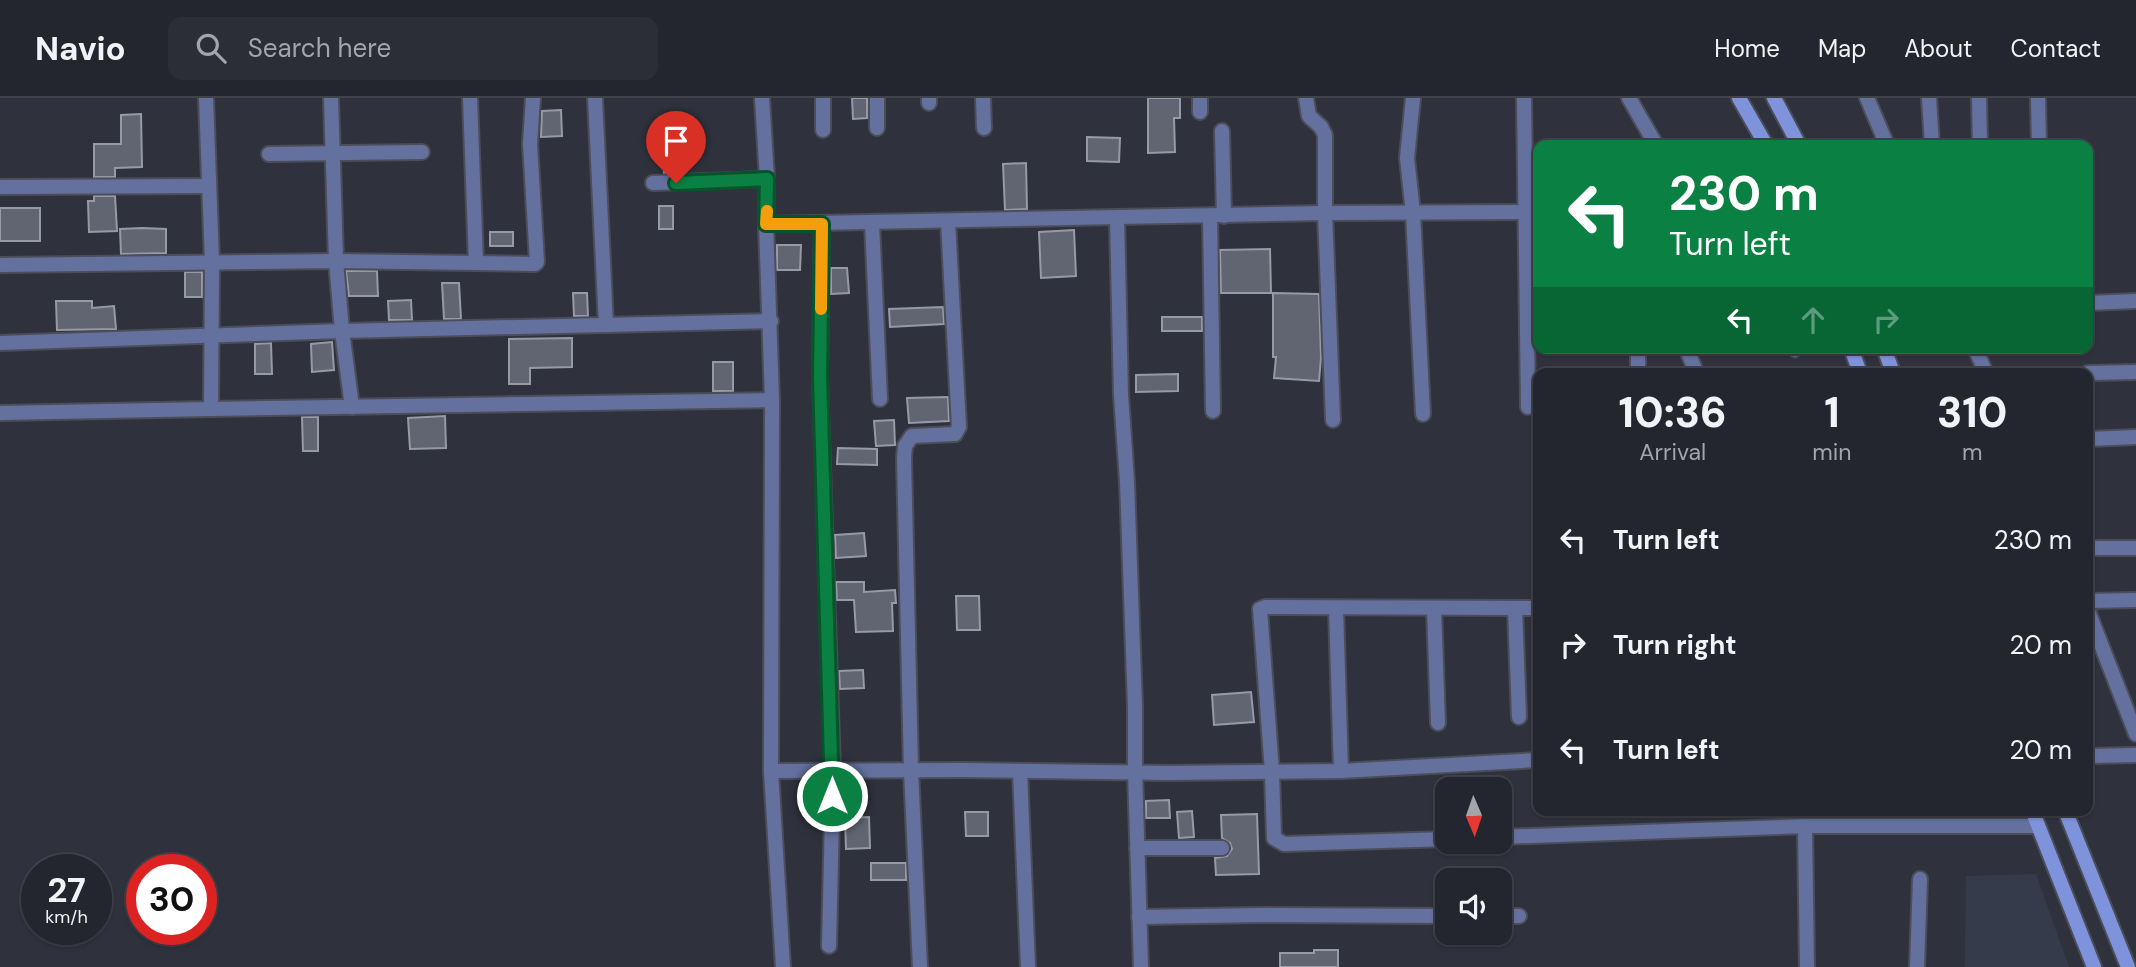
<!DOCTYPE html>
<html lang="en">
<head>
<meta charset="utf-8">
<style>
  body { margin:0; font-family:"DM Sans",sans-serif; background:#2b2e36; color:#f1f3f6; height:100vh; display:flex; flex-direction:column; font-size:26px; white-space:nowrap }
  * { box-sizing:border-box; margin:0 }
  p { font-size:23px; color:#a3a5aa }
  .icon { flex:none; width:38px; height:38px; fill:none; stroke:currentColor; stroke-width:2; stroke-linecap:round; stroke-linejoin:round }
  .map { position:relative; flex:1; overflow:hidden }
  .drawer { position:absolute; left:1533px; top:270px; width:560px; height:448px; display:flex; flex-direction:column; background:#23262e; border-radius:14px; box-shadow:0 2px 5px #0004,0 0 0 2px #40434a }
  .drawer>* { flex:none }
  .banner { position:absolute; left:1533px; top:42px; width:560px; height:214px; border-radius:14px; box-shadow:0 2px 5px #0004,0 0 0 2px #40434a; background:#0b8043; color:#fff; overflow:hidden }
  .needle { width:46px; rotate:178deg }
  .buttons { position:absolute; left:1435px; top:679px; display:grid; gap:14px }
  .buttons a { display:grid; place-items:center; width:77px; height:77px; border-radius:14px; background:#23262e; box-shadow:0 2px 5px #0004,0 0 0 2px #40434a; font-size:35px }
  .speed { position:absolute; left:21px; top:756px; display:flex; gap:14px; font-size:35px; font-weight:700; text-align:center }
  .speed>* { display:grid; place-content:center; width:91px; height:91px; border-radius:50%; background:#23262e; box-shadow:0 2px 5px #0004,0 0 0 2px #40434a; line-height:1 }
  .speed small { font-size:18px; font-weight:400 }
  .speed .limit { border:10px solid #d22; background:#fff; color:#111 }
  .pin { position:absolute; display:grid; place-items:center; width:60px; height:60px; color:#fff; margin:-72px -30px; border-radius:50% 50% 50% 0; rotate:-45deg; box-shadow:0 0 7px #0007 }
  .pin .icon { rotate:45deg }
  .me { position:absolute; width:77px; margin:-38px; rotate:0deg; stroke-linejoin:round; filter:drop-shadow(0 0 5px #0008) }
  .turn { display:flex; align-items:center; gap:24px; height:147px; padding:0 21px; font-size:32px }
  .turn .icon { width:91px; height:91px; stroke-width:2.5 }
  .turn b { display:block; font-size:49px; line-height:60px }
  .lanes { display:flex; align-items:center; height:66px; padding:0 21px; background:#0003; justify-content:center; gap:35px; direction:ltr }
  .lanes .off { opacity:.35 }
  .eta { display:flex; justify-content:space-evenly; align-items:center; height:119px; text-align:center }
  .eta b { font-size:42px; font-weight:800; line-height:49px }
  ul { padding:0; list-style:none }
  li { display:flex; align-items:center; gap:21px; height:105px; padding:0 21px }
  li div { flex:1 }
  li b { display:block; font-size:26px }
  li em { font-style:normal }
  header { display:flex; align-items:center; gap:42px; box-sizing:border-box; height:98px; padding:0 35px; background:#23262e; border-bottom:2px solid #40434a }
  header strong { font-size:33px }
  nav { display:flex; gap:38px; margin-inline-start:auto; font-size:24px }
  .search { width:490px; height:63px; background:#2b2e36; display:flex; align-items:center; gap:18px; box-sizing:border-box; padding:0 24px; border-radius:14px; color:#a3a5aa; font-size:26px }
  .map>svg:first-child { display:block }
  .built { fill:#363b4c }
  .building { fill:#616571; stroke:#969aa7; stroke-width:2 }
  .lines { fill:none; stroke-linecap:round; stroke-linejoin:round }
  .service-casing { stroke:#4b4e59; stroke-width:13 }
  .minor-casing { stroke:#4b4e59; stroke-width:18 }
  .secondary-casing { stroke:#4b4e59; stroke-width:18 }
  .service { stroke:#64719f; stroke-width:10 }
  .minor { stroke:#64719f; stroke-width:14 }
  .secondary { stroke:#7f93dd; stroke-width:14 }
  .route-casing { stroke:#07532c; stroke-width:18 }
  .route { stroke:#0b8043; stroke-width:12 }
  .slow { stroke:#f59e0b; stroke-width:12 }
</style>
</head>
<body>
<header>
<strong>Navio</strong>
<div class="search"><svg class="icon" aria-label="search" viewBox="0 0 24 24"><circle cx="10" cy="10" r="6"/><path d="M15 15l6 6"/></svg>Search here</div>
<nav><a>Home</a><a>Map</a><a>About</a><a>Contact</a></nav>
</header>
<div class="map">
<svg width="2136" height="869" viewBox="0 0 2136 869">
  <rect width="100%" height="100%" fill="#2f323d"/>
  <path class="built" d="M2036,776L2069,869H1965L1966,778Z"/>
  <g class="building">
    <path d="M852,0H867V20L853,21Z"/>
    <path d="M1148,0H1180V20H1174L1175,54L1148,55Z"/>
    <path d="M561,12L562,38L541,39L542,13Z"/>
    <path d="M141,16L142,69L115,70V79H94V46H121V17Z"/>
    <path d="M1087,39L1120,40L1119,64L1087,63Z"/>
    <path d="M678,62L679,74L664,75L663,63Z"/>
    <path d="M1026,65L1027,111L1005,112L1003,66Z"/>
    <path d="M94,98H115L117,133L89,134L88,103H94Z"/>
    <rect x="659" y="108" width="14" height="23"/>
    <rect x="0" y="110" width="40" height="33"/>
    <path d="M142,130L166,131V155L121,156L120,131Z"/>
    <path d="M1074,132L1076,178L1041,180L1039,134Z"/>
    <rect x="490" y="134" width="23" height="14"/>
    <path d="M777,147H801L800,172H777Z"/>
    <path d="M1270,151L1271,195H1221L1220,152Z"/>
    <path d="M831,170H847L849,195L831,196Z"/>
    <path d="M346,173H377L378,198H349Z"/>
    <rect x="185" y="174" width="17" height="25"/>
    <path d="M442,185H459L461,221H444Z"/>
    <path d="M573,195H587L588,218H574Z"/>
    <path d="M1273,195L1319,196L1321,260L1319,283L1274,280L1276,259H1273Z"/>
    <path d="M411,202L412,222H389L388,203Z"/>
    <path d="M56,203H92V210L114,208L116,231L57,232Z"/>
    <path d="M943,209L944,226L890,229L889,211Z"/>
    <rect x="1162" y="219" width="40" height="14"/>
    <path d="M572,240V269L530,270V286H509V241Z"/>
    <path d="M332,244L334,272L312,274L311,246Z"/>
    <path d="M271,245L272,276H255V246Z"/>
    <rect x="713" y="264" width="20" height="29"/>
    <path d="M1178,276V293L1136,294V277Z"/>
    <path d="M948,299L949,323L909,325L907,300Z"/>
    <path d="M445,318L446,350L410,351L408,320Z"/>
    <path d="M302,319H318V353H303Z"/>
    <path d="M894,322L895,347L876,348L874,323Z"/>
    <path d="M838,350L877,351V367L837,366Z"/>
    <path d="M864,435L866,458L836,460L835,437Z"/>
    <path d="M836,484H864V494L895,492L896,505H892L893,533L856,534L854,502H837Z"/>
    <path d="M956,498H979L980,532H957Z"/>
    <path d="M863,572L864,590L840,591L839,573Z"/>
    <path d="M1251,594L1254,624L1214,627L1212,597Z"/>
    <path d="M1169,702L1170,720H1146V703Z"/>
    <path d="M1192,713L1194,739L1179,740L1177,714Z"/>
    <path d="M965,714H988V738H966Z"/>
    <path d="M1257,716L1259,776L1216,777L1215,760L1227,758L1232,751L1230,745L1222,740L1221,717Z"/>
    <path d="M869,719L870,750L846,751L845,720Z"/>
    <rect x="871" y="765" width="35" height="17"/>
    <path d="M1314,852H1338V869H1280V855H1314Z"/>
  </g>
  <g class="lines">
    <g class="service-casing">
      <path id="service" d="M1794,250L1795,254"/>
    </g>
    <g class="minor-casing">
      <g id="minor">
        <path d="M331,0L336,163L342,233L352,309"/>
        <path d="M470,0L476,165"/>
        <path d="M595,0L606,227"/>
        <path d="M762,0L767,81L766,126L772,302L771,673L961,672L1169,675L1341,673L1538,662"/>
        <path d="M823,0V32"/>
        <path d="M877,0V30"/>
        <path d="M929,0V5"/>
        <path d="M983,0L984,30"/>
        <path d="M1200,0V14"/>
        <path d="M1306,0L1309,18L1321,29L1325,37V115L1333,322"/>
        <path d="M1413,0L1407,60L1413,115L1423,316"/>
        <path d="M1524,0L1528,309"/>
        <path d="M1629,0L1656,47"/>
        <path d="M1867,0L1887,47"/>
        <path d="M1929,0L1932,47"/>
        <path d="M1979,0L1980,47"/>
        <path d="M2038,0L2039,47"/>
        <path d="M1222,33L1224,118"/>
        <path d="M269,56L422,54"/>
        <path d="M653,85L767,81"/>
        <path d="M0,89L209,88"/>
        <path d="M1210,118L1213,313"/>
        <path d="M1117,120L1121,297L1127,384L1135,609V674L1141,869"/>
        <path d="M872,125L880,301"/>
        <path d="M766,126L1325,115L1538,114"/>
        <path d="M822,126L820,279L833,673L829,848"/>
        <path d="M0,167L336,163L535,166L537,164L530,46L533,0"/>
        <path d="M2088,205L2136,203"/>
        <path d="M0,245L342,233L771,223"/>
        <path d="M1638,250V275"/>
        <path d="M1686,250L1695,271"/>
        <path d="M1975,250L1986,275"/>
        <path d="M2088,275L2136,274"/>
        <path d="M211,311L772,302"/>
        <path d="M0,315L211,311L212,164L206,0"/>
        <path d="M2088,341L2136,339"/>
        <path d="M2088,450H2136"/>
        <path d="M2088,503L2136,502"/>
        <path d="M1336,510L1341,673"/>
        <path d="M1434,510L1438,625"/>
        <path d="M1515,510L1519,619"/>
        <path d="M2088,513L2136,636"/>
        <path d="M2088,658L2136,657"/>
        <path d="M771,673L783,869"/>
        <path d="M1020,673L1028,869"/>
        <path d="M1805,728H2038"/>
        <path d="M1500,739L1805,728L1807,869"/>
        <path d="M1447,741L1284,746L1274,740L1272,674L1260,511L1265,509L1538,510"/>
        <path d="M1137,750H1222"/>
        <path d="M1500,818H1519"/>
        <path d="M1139,819L1261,817L1447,818"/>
        <path d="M920,869L911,672L904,360L905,348L912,338L955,336L959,329L948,123"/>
        <path d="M1917,869L1920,781"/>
      </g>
    </g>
    <g class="secondary-casing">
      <g id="secondary">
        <path d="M1739,0L1766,47"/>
        <path d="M1774,0L1799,47"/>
        <path d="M1851,250L1860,275"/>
        <path d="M1884,250L1893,275"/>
        <path d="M2032,712L2094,869"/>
        <path d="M2065,712L2128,869"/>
      </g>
    </g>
    <use href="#service" class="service"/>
    <use href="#minor" class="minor"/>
    <use href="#secondary" class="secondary"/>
  </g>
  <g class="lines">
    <g class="route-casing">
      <path id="route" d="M676,85L767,81L766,126H822L820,279L832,698"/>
    </g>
    <use href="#route" class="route"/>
    <path class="slow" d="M767,113L766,126H822L821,211"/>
  </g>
</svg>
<div class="buttons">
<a><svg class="needle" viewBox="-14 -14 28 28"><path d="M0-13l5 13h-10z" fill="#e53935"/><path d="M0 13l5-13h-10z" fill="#a3a5aa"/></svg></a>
<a><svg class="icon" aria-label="sound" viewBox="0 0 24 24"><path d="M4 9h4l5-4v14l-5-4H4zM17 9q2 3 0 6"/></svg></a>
</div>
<div class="speed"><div>27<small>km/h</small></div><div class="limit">30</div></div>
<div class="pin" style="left:676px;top:85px;background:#d93025"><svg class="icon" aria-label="arrive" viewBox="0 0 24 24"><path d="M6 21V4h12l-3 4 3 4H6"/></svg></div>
<svg class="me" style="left:832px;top:698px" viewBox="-20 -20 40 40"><circle r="17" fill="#0b8043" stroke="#fff" stroke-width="3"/><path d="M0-11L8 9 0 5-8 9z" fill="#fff"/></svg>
<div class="banner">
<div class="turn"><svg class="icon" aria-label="left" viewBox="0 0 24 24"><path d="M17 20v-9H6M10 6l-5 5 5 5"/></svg><div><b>230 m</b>Turn left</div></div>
<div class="lanes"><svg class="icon" aria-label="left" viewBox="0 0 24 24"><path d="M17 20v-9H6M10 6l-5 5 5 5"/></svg><svg class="icon off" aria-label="ahead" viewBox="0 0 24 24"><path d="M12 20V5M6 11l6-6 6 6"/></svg><svg class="icon off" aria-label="right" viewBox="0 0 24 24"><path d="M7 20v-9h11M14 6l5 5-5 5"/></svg></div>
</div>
<section class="drawer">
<div class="eta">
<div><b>10:36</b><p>Arrival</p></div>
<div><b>1</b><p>min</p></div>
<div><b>310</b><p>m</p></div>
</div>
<ul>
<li><svg class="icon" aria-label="left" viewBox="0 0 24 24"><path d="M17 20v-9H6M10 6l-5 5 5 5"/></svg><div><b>Turn left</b></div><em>230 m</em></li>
<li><svg class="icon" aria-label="right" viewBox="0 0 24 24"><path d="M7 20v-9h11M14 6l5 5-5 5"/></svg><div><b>Turn right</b></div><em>20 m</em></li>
<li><svg class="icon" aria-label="left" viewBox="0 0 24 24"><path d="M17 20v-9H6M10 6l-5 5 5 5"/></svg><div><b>Turn left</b></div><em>20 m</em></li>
</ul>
</section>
</div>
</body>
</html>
